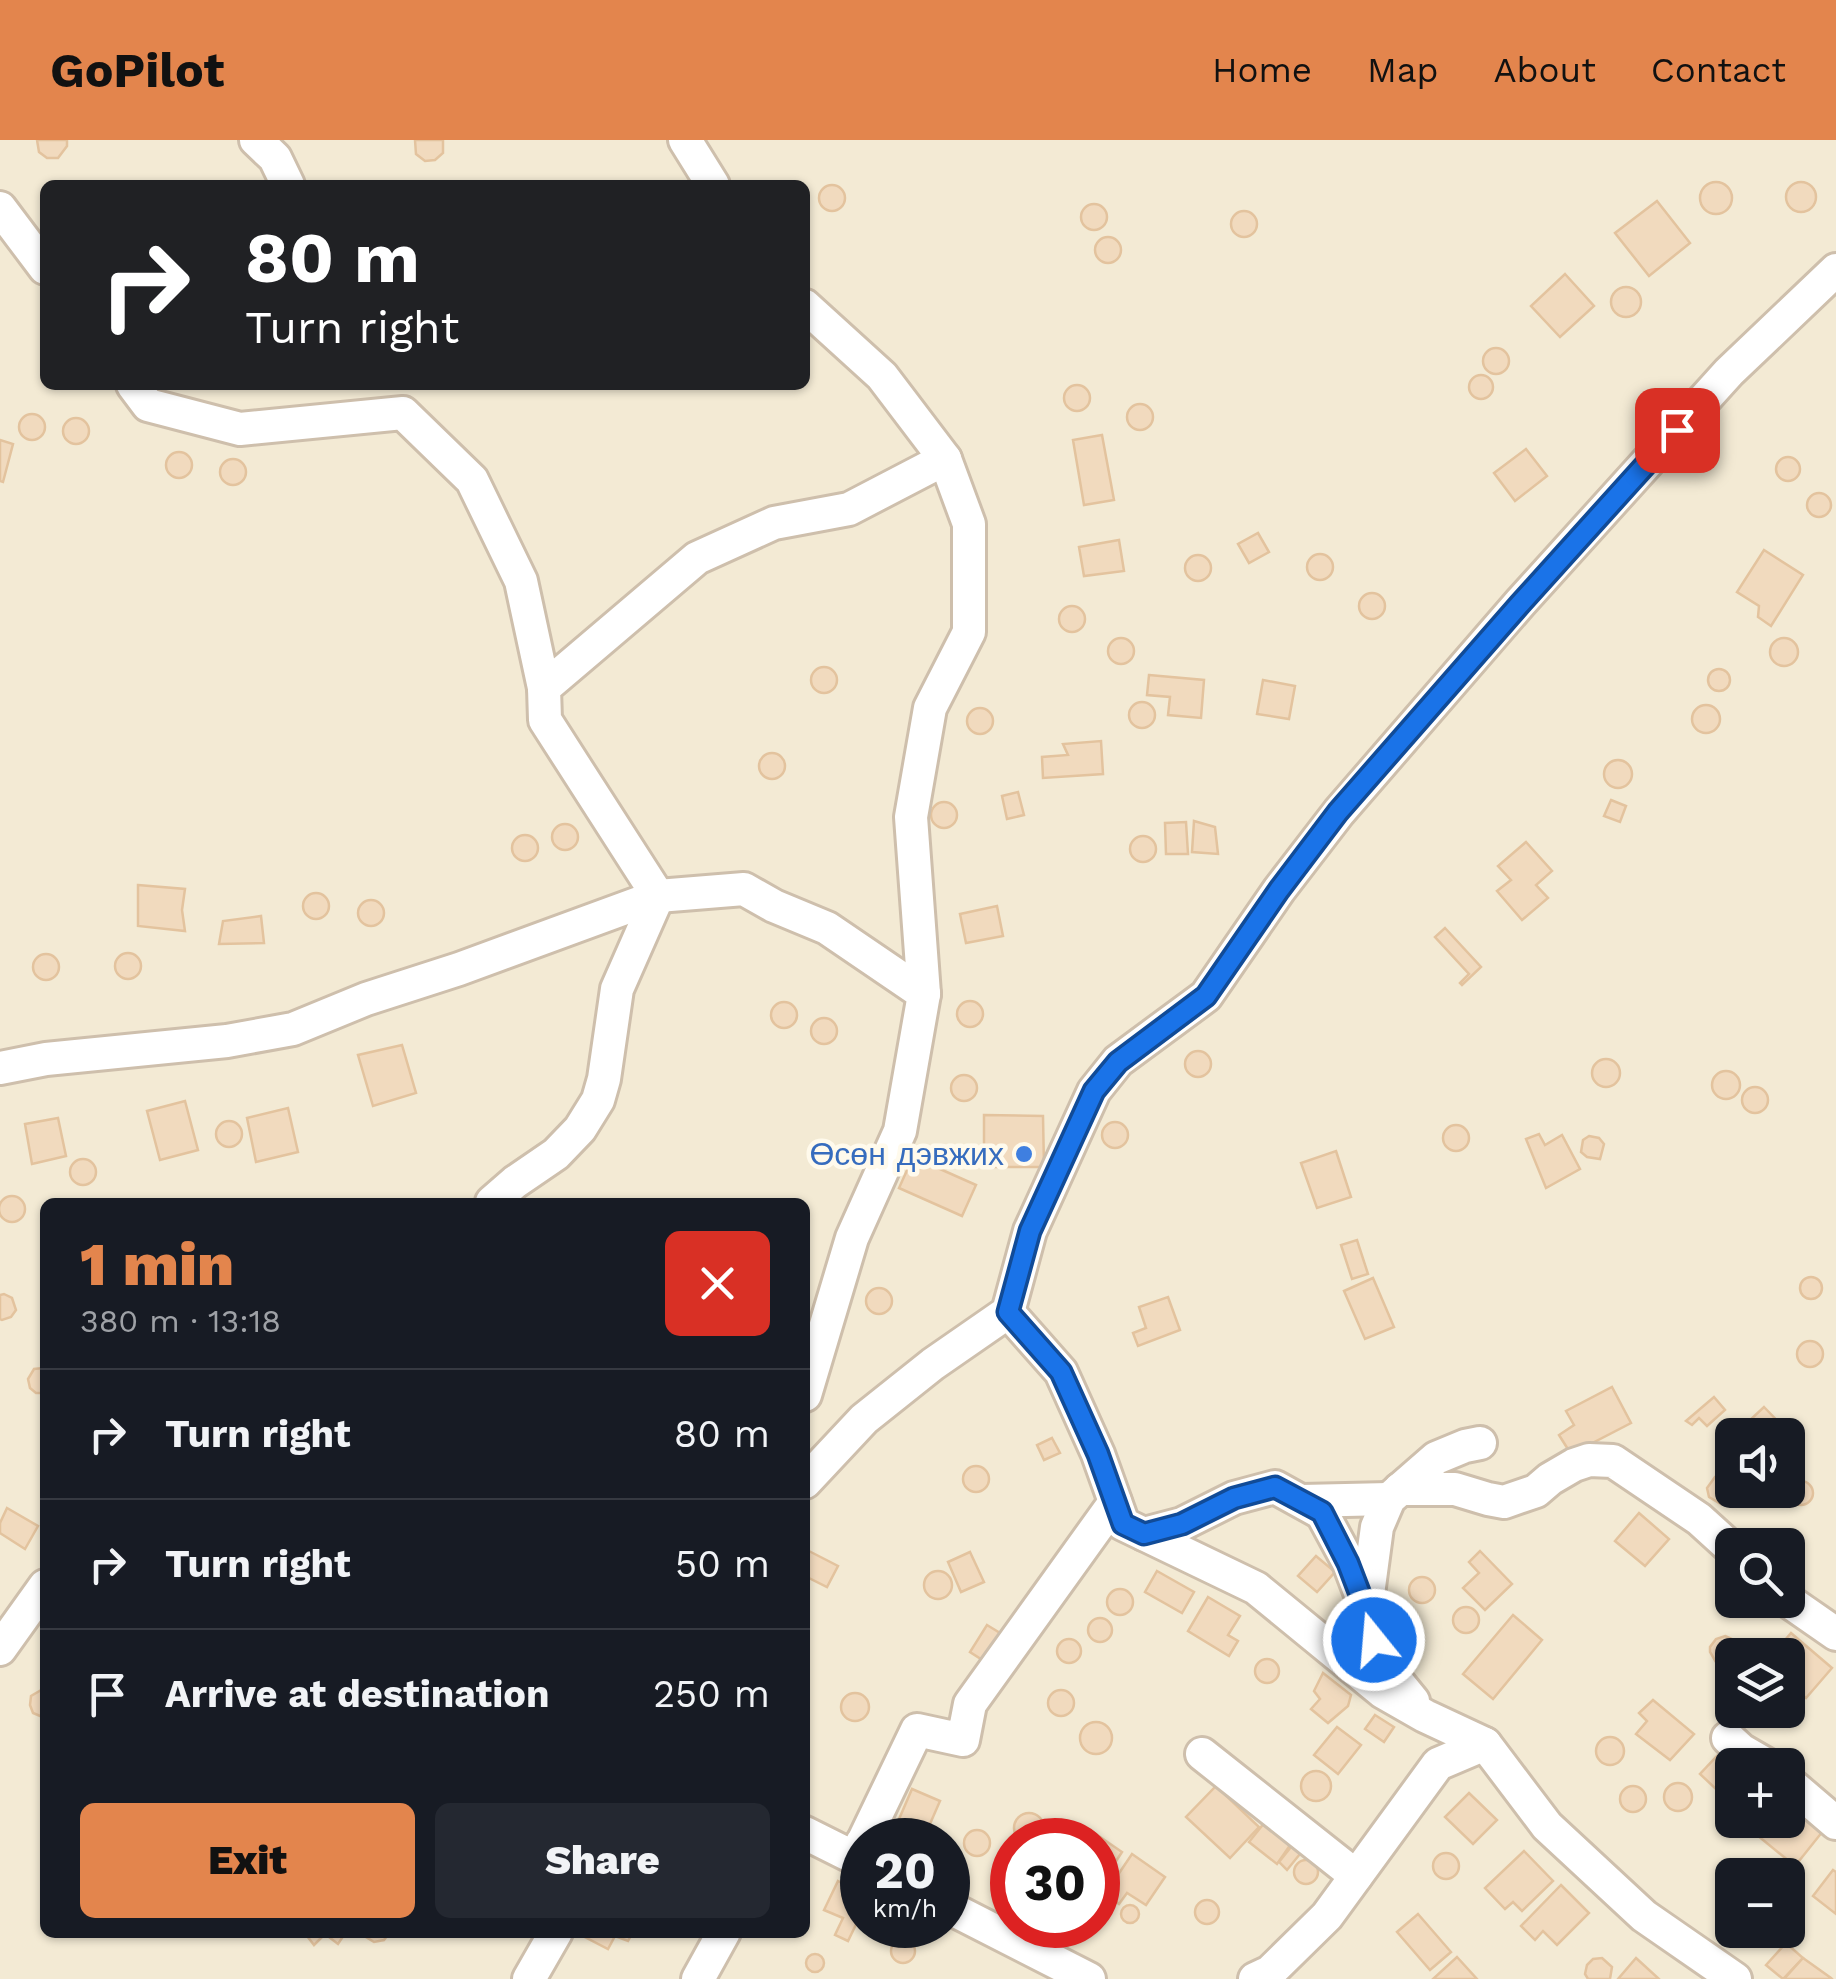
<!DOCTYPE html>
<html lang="en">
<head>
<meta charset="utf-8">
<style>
  body { margin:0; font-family:"Work Sans",sans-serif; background:#242831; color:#f1f3f6; height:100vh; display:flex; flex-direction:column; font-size:38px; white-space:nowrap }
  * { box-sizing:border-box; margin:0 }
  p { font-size:32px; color:#9ea1a6 }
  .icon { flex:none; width:55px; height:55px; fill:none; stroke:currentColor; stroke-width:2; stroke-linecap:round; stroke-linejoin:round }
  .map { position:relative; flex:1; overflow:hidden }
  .sheet { position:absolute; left:40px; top:1058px; width:770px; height:740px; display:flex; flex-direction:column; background:#171b24; border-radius:15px; box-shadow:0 2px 8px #0004 }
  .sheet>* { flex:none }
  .hud { position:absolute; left:40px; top:40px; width:770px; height:210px; border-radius:15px; box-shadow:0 2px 8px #0004; background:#202124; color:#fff; overflow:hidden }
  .buttons { position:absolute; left:1715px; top:1278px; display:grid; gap:20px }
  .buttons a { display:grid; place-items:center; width:90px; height:90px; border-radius:15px; background:#171b24; box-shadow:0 2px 8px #0004; font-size:50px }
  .speed { position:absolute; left:840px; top:1678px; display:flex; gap:20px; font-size:50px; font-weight:700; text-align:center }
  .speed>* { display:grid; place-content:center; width:130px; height:130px; border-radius:50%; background:#171b24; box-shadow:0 2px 8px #0004; line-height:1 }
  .speed small { font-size:25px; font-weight:400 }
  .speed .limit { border:15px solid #d22; background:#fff; color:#111 }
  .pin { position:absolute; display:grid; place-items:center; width:85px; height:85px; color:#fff; margin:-42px; border-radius:20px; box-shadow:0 5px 15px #0006 }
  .me { position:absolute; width:110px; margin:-55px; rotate:343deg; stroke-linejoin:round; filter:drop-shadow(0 0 8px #0008) }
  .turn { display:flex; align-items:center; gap:35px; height:210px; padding:0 40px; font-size:45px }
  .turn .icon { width:130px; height:130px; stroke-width:2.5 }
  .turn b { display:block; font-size:70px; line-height:85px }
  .round { display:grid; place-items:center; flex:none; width:105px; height:105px; border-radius:15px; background:#242831 }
  .summary { display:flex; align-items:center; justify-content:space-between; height:170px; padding:0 40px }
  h1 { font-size:60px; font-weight:800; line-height:75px; color:#e3854d }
  .cta { display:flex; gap:20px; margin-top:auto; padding:20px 40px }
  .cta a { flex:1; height:115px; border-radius:15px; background:#e3854d; color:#111; font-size:40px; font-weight:800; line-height:115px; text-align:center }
  .cta a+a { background:#242831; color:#f1f3f6 }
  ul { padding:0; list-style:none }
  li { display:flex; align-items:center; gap:30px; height:130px; padding:0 40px; border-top:2px solid #363941 }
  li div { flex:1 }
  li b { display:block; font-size:38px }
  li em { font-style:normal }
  header { display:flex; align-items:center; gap:60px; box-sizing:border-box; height:140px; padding:0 50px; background:#e3854d; color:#111 }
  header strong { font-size:48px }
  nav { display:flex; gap:55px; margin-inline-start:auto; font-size:35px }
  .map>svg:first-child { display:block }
  .residential { fill:#f3ead4; fill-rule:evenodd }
  .building { fill:#f1dabe; stroke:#e3c39e; stroke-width:2.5 }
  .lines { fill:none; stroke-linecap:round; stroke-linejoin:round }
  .minor-casing { stroke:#cebfac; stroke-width:38 }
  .minor { stroke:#fff; stroke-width:32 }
  .route-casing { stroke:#114b97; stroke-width:25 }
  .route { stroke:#1a73e8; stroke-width:18 }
  .shop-dot { fill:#3f7fe0; stroke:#fffaec; stroke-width:4 }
  .labels { text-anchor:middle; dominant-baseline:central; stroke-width:9; stroke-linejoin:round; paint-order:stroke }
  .shop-label { font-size:32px; fill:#366cbe; stroke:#fffaec; text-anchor:end }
</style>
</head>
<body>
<header>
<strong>GoPilot</strong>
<nav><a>Home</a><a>Map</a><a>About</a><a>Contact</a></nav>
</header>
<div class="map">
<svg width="1836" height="1839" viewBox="0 0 1836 1839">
  <rect width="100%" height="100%" fill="#fcf7e6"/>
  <path class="residential" d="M0,0H1836V1839H0ZM45,45H805V245H45ZM45,1062H805V1792H45ZM1732,1295H1788V1350H1732ZM1732,1405H1788V1460H1732ZM1732,1515H1788V1570H1732ZM1732,1625H1788V1680H1732ZM862,1700H948V1785H862ZM1012,1700H1098V1785H1012ZM1732,1735H1788V1790H1732Z"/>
  <g class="building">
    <path d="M37,0H67V6L58,18H47L39,12Z"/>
    <path d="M415,0H443V13L435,20L425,21L416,14Z"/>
    <circle cx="1801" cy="57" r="15"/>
    <circle cx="1716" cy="58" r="16"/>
    <circle cx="832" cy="58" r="13"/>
    <path d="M1657,61L1690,103L1649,136L1615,93Z"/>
    <circle cx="1094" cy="77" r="13"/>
    <circle cx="1244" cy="84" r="13"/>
    <circle cx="1108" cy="110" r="13"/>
    <path d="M1565,134L1594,166L1560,197L1531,166Z"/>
    <circle cx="1626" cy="162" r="15"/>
    <circle cx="1496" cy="221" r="13"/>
    <circle cx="1481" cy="247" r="12"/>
    <circle cx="1077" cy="258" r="13"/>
    <circle cx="1140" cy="277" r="13"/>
    <circle cx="32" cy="287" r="13"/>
    <circle cx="76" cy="291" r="13"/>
    <path d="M1102,295L1114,360L1084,365L1073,300Z"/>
    <path d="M0,300L13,304L3,342L0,341Z"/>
    <path d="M1526,309L1547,336L1515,361L1494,333Z"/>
    <circle cx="179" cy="325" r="13"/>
    <circle cx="1788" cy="329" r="12"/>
    <circle cx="233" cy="332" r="13"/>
    <circle cx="1819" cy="365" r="12"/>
    <path d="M1258,393L1269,412L1249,423L1238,404Z"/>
    <path d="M1119,400L1124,431L1084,436L1079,407Z"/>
    <path d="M1764,410L1803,435L1771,486L1758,477L1759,466L1737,452Z"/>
    <circle cx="1320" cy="427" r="13"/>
    <circle cx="1198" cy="428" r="13"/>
    <circle cx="1372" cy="466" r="13"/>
    <circle cx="1072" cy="479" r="13"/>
    <circle cx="1784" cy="512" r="14"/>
    <circle cx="1121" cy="511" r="13"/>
    <circle cx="824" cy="540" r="13"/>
    <circle cx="1719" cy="540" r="11"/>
    <path d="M1149,535L1204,540L1201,578L1168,575L1170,557L1147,555Z"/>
    <path d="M1263,540L1295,546L1289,579L1257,574Z"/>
    <circle cx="1142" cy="575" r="13"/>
    <circle cx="1706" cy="579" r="14"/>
    <circle cx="980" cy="581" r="13"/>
    <path d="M1101,601L1103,634L1043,638L1042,617L1068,615L1063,604Z"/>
    <circle cx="772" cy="626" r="13"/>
    <circle cx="1618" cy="634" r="14"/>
    <path d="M1018,652L1024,675L1007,679L1002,656Z"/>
    <path d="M1611,660L1626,666L1620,682L1604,676Z"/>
    <circle cx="944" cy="675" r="13"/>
    <path d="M1194,681L1215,687L1218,714L1192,712Z"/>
    <path d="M1186,682L1188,714H1166L1165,683Z"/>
    <circle cx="565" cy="697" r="13"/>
    <circle cx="525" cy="708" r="13"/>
    <circle cx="1143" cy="709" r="13"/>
    <path d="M1526,702L1552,731L1536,745L1548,758L1522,780L1497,751L1511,740L1498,726Z"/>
    <path d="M138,745L185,749L182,770L185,791L138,786Z"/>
    <circle cx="316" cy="766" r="13"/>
    <circle cx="371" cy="773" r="13"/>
    <path d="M997,766L1003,796L966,803L960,774Z"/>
    <path d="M261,776L264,803L219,804L223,781Z"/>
    <path d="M1445,788L1481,827L1462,845L1460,843L1469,834L1435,797Z"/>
    <circle cx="128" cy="826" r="13"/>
    <circle cx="46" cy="827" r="13"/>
    <circle cx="970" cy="874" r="13"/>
    <circle cx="784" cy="875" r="13"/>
    <circle cx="824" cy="891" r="13"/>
    <path d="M402,905L416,953L373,966L358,915Z"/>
    <circle cx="1198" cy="924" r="13"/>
    <circle cx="1606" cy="933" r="14"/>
    <circle cx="1726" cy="945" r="14"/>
    <circle cx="964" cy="948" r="13"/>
    <circle cx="1755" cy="960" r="13"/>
    <path d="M185,961L198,1010L160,1020L147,971Z"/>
    <path d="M288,968L298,1012L256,1022L247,978Z"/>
    <path d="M984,975L1043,976L1044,1027H984Z"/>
    <path d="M58,978L66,1016L32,1024L25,984Z"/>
    <circle cx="229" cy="994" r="13"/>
    <circle cx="1115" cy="995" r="13"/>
    <circle cx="1456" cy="998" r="13"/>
    <path d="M1539,994L1545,1005L1562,995L1580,1029L1546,1048L1526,999Z"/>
    <path d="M1589,996L1599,998L1604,1004L1600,1019L1587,1017L1581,1012L1583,1000Z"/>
    <path d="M1336,1011L1351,1057L1317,1068L1301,1023Z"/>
    <path d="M913,1017L976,1045L962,1076L899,1048Z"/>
    <circle cx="83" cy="1032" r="13"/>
    <circle cx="12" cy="1069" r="13"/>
    <path d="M1357,1100L1368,1134L1352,1139L1341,1105Z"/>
    <circle cx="1811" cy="1148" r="11"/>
    <path d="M1373,1138L1394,1187L1365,1199L1344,1151Z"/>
    <circle cx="879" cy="1161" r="13"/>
    <path d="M4,1154L12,1158L16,1170L11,1177L2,1180L0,1179V1155Z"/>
    <path d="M1168,1157L1180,1190L1138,1206L1133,1193L1146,1188L1139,1167Z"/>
    <circle cx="1810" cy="1214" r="13"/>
    <path d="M43,1228L45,1229V1253H36L30,1248L28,1239L34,1229Z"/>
    <path d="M1612,1247L1631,1283L1571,1314L1559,1295L1574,1285L1566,1271Z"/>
    <path d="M1714,1257L1725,1270L1707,1286L1699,1278L1692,1285L1686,1281Z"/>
    <path d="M1764,1267L1794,1298L1788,1304V1295H1734Z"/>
    <path d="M1052,1298L1060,1313L1044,1320L1037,1305Z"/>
    <circle cx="976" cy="1339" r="13"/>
    <path d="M1724,1336L1731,1340L1735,1353L1729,1361L1721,1364L1709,1357L1707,1348L1715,1337Z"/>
    <circle cx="1801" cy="1353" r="12"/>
    <path d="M7,1368L38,1386L25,1409L0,1393V1383Z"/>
    <path d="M1639,1373L1669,1399L1645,1426L1615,1401Z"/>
    <path d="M805,1409L838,1426L827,1447L805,1436Z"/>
    <path d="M1480,1411L1512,1444L1485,1470L1463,1448L1479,1433L1469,1422Z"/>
    <path d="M970,1412L984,1442L961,1452L948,1422Z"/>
    <path d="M1316,1416L1335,1432L1317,1452L1298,1436Z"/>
    <path d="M1157,1431L1194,1452L1182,1473L1145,1452Z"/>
    <circle cx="938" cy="1445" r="14"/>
    <circle cx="1422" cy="1450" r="13"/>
    <circle cx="1120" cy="1462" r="13"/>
    <path d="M1208,1457L1240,1476L1228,1495L1238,1501L1229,1516L1188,1491Z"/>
    <circle cx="1466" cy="1480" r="13"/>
    <path d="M1513,1475L1542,1500L1493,1559L1463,1534Z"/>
    <circle cx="1100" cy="1490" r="12"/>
    <path d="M987,1485L1026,1509L1009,1537L970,1512Z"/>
    <path d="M1791,1493L1832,1528L1806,1558L1788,1543V1515H1772Z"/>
    <path d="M1725,1496L1734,1500L1739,1513L1738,1515H1732V1523L1726,1526L1717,1524L1710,1512V1507L1716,1499Z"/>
    <circle cx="1069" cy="1511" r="12"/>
    <circle cx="1267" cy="1531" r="12"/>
    <path d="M1323,1533L1351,1555L1348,1566L1328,1583L1311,1569L1320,1559L1314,1551Z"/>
    <path d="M43,1549H45V1578L33,1573L30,1565L31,1556Z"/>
    <circle cx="1061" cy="1563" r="13"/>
    <circle cx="855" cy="1567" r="14"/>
    <path d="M1653,1560L1694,1594L1670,1620L1636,1594L1647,1581L1639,1573Z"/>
    <path d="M1375,1575L1394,1587L1384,1602L1365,1589Z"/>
    <circle cx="1096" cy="1598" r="16"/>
    <path d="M1337,1587L1361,1605L1338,1634L1314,1615Z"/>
    <circle cx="1610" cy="1611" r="14"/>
    <path d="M1717,1616L1732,1627V1664L1700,1634Z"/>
    <circle cx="1316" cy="1646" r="15"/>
    <circle cx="1678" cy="1657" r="14"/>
    <path d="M1216,1646L1259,1687L1230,1718L1186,1677Z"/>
    <circle cx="1633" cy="1659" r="13"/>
    <path d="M912,1649L940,1661L923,1700H890Z"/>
    <path d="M1469,1653L1497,1680L1473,1704L1445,1677Z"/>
    <path d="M1788,1661L1823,1691L1795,1726L1757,1695L1769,1680H1788Z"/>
    <circle cx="1029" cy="1688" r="15"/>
    <path d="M1265,1682L1293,1701L1277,1724L1249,1702Z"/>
    <circle cx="977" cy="1703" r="13"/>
    <path d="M1090,1690L1122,1712L1101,1744L1098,1741V1700H1083Z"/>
    <path d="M1295,1702L1304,1709L1287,1730L1279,1722Z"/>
    <path d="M1524,1711L1553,1741L1522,1771L1513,1762L1505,1769L1485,1748Z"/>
    <circle cx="1446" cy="1726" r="13"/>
    <path d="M1132,1714L1165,1737L1146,1765L1127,1753L1119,1764L1105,1754Z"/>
    <circle cx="1306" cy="1732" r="12"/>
    <path d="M1752,1721L1760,1724L1765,1735H1736L1740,1725Z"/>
    <path d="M1833,1730L1836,1732V1774L1813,1756Z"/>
    <path d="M838,1741L862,1753V1772L848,1801L835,1795L843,1778L824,1770Z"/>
    <path d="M1561,1745L1589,1773L1557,1805L1543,1791L1535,1800L1521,1786Z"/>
    <circle cx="1207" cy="1772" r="12"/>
    <circle cx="1130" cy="1774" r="9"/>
    <path d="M1418,1774L1451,1812L1430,1830L1397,1792Z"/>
    <path d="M304,1792H346L338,1804L325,1794L314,1805Z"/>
    <path d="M363,1792H390L384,1800L374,1802L366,1797Z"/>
    <path d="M583,1792H633L628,1801L615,1796L608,1809L581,1795Z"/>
    <circle cx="903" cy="1811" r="12"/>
    <path d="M1786,1803L1803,1818L1783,1839L1766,1825Z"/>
    <circle cx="815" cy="1823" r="9"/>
    <path d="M1457,1817L1477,1839H1433Z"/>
    <path d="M1602,1818L1612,1827L1610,1839H1588L1585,1834L1587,1825L1593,1819Z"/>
    <path d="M1636,1818L1659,1839H1618Z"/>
    <path d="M1803,1818L1831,1838L1832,1839H1784Z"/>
  </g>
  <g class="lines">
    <g class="minor-casing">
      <g id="minor">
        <path d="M256,0L275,18L288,45"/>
        <path d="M685,0L713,45"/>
        <path d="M0,68L45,128"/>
        <path d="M805,166L882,236L945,319L969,384V492L930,568L911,677L924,854"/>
        <path d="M133,245L148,265L240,289L403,273L472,340L521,441L544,548"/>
        <path d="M0,928L46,919L227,901L293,889L366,859L459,829L658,756L744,749L774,766L827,788L924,854L900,991L852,1098L805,1255"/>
        <path d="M492,1062L515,1042L556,1014L580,989L598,960L604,939L617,849L658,756L545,580L544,548L697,418L774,383L849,369L945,319"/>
        <path d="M1008,1172L1061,1232L1098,1314L1123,1384L1256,1448L1383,1552L1425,1576L1485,1604L1547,1686L1644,1776L1735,1839"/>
        <path d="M805,1342L864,1279L933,1224L1008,1172L1030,1091L1094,951L1118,921L1206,856L1279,750L1339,672L1520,463L1729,232L1836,130"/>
        <path d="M1400,1349H1455L1488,1359L1504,1362L1536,1351L1550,1339L1574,1325L1589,1320L1613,1321L1699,1379L1732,1409"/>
        <path d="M1302,1361L1389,1359"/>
        <path d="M1144,1394L1182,1384L1234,1358L1275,1347L1322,1373L1349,1423L1365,1465"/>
        <path d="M1787,1460L1836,1494"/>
        <path d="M0,1509L45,1446"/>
        <path d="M1413,1561L1391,1534L1374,1500L1366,1469L1377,1387L1389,1359L1436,1318L1465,1306L1480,1303"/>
        <path d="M1728,1598L1741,1610L1767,1625"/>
        <path d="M1202,1614L1356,1736"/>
        <path d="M1788,1642L1836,1683"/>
        <path d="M805,1693L855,1718L862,1703"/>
        <path d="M864,1700L917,1590L963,1600L970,1564L1115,1362"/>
        <path d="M948,1767L1089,1839"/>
        <path d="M529,1839L556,1792"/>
        <path d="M698,1839L724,1792"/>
        <path d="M1255,1839L1270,1832L1327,1776L1438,1624L1485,1604"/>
      </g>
    </g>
    <use href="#minor" class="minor"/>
  </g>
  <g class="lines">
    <g class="route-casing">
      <path id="route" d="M1374,1500L1366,1470L1348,1423L1322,1372L1275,1347L1234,1358L1182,1384L1144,1394L1123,1384L1098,1314L1061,1232L1008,1172L1030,1091L1094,951L1118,922L1206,856L1279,750L1338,672L1520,464L1677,290"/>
    </g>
    <use href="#route" class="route"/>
  </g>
  <circle class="shop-dot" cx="1024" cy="1014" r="10"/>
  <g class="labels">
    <g class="shop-label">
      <text x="1004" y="1014">Өсөн дэвжих</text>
    </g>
  </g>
</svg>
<div class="buttons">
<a><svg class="icon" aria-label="sound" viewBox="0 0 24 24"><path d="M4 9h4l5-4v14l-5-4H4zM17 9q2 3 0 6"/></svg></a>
<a><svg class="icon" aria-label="search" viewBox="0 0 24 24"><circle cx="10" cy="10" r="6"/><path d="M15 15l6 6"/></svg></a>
<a><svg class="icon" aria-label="layers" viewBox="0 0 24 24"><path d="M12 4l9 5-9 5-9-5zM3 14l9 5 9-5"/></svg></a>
<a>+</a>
<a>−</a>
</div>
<div class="speed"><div>20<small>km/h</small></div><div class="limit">30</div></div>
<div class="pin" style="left:1677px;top:290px;background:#d93025"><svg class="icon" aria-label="arrive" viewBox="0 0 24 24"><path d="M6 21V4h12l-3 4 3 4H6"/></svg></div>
<svg class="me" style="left:1374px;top:1500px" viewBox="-20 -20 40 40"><circle r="17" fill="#1a73e8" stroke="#fff" stroke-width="3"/><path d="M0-11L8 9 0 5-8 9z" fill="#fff"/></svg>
<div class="hud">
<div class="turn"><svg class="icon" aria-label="right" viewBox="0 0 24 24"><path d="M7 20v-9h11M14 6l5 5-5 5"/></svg><div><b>80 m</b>Turn right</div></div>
</div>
<section class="sheet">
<div class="summary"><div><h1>1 min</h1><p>380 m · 13:18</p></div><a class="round" style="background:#d93025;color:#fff"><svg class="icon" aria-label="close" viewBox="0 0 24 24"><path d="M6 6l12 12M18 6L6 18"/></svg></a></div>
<ul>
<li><svg class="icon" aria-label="right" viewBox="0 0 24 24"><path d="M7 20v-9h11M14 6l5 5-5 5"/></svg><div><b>Turn right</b></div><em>80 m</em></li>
<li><svg class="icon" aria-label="right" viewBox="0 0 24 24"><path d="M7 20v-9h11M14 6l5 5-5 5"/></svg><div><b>Turn right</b></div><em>50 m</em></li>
<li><svg class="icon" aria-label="arrive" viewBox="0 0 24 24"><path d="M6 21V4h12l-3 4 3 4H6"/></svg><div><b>Arrive at destination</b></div><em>250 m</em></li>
</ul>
<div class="cta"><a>Exit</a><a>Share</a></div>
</section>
</div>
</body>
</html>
